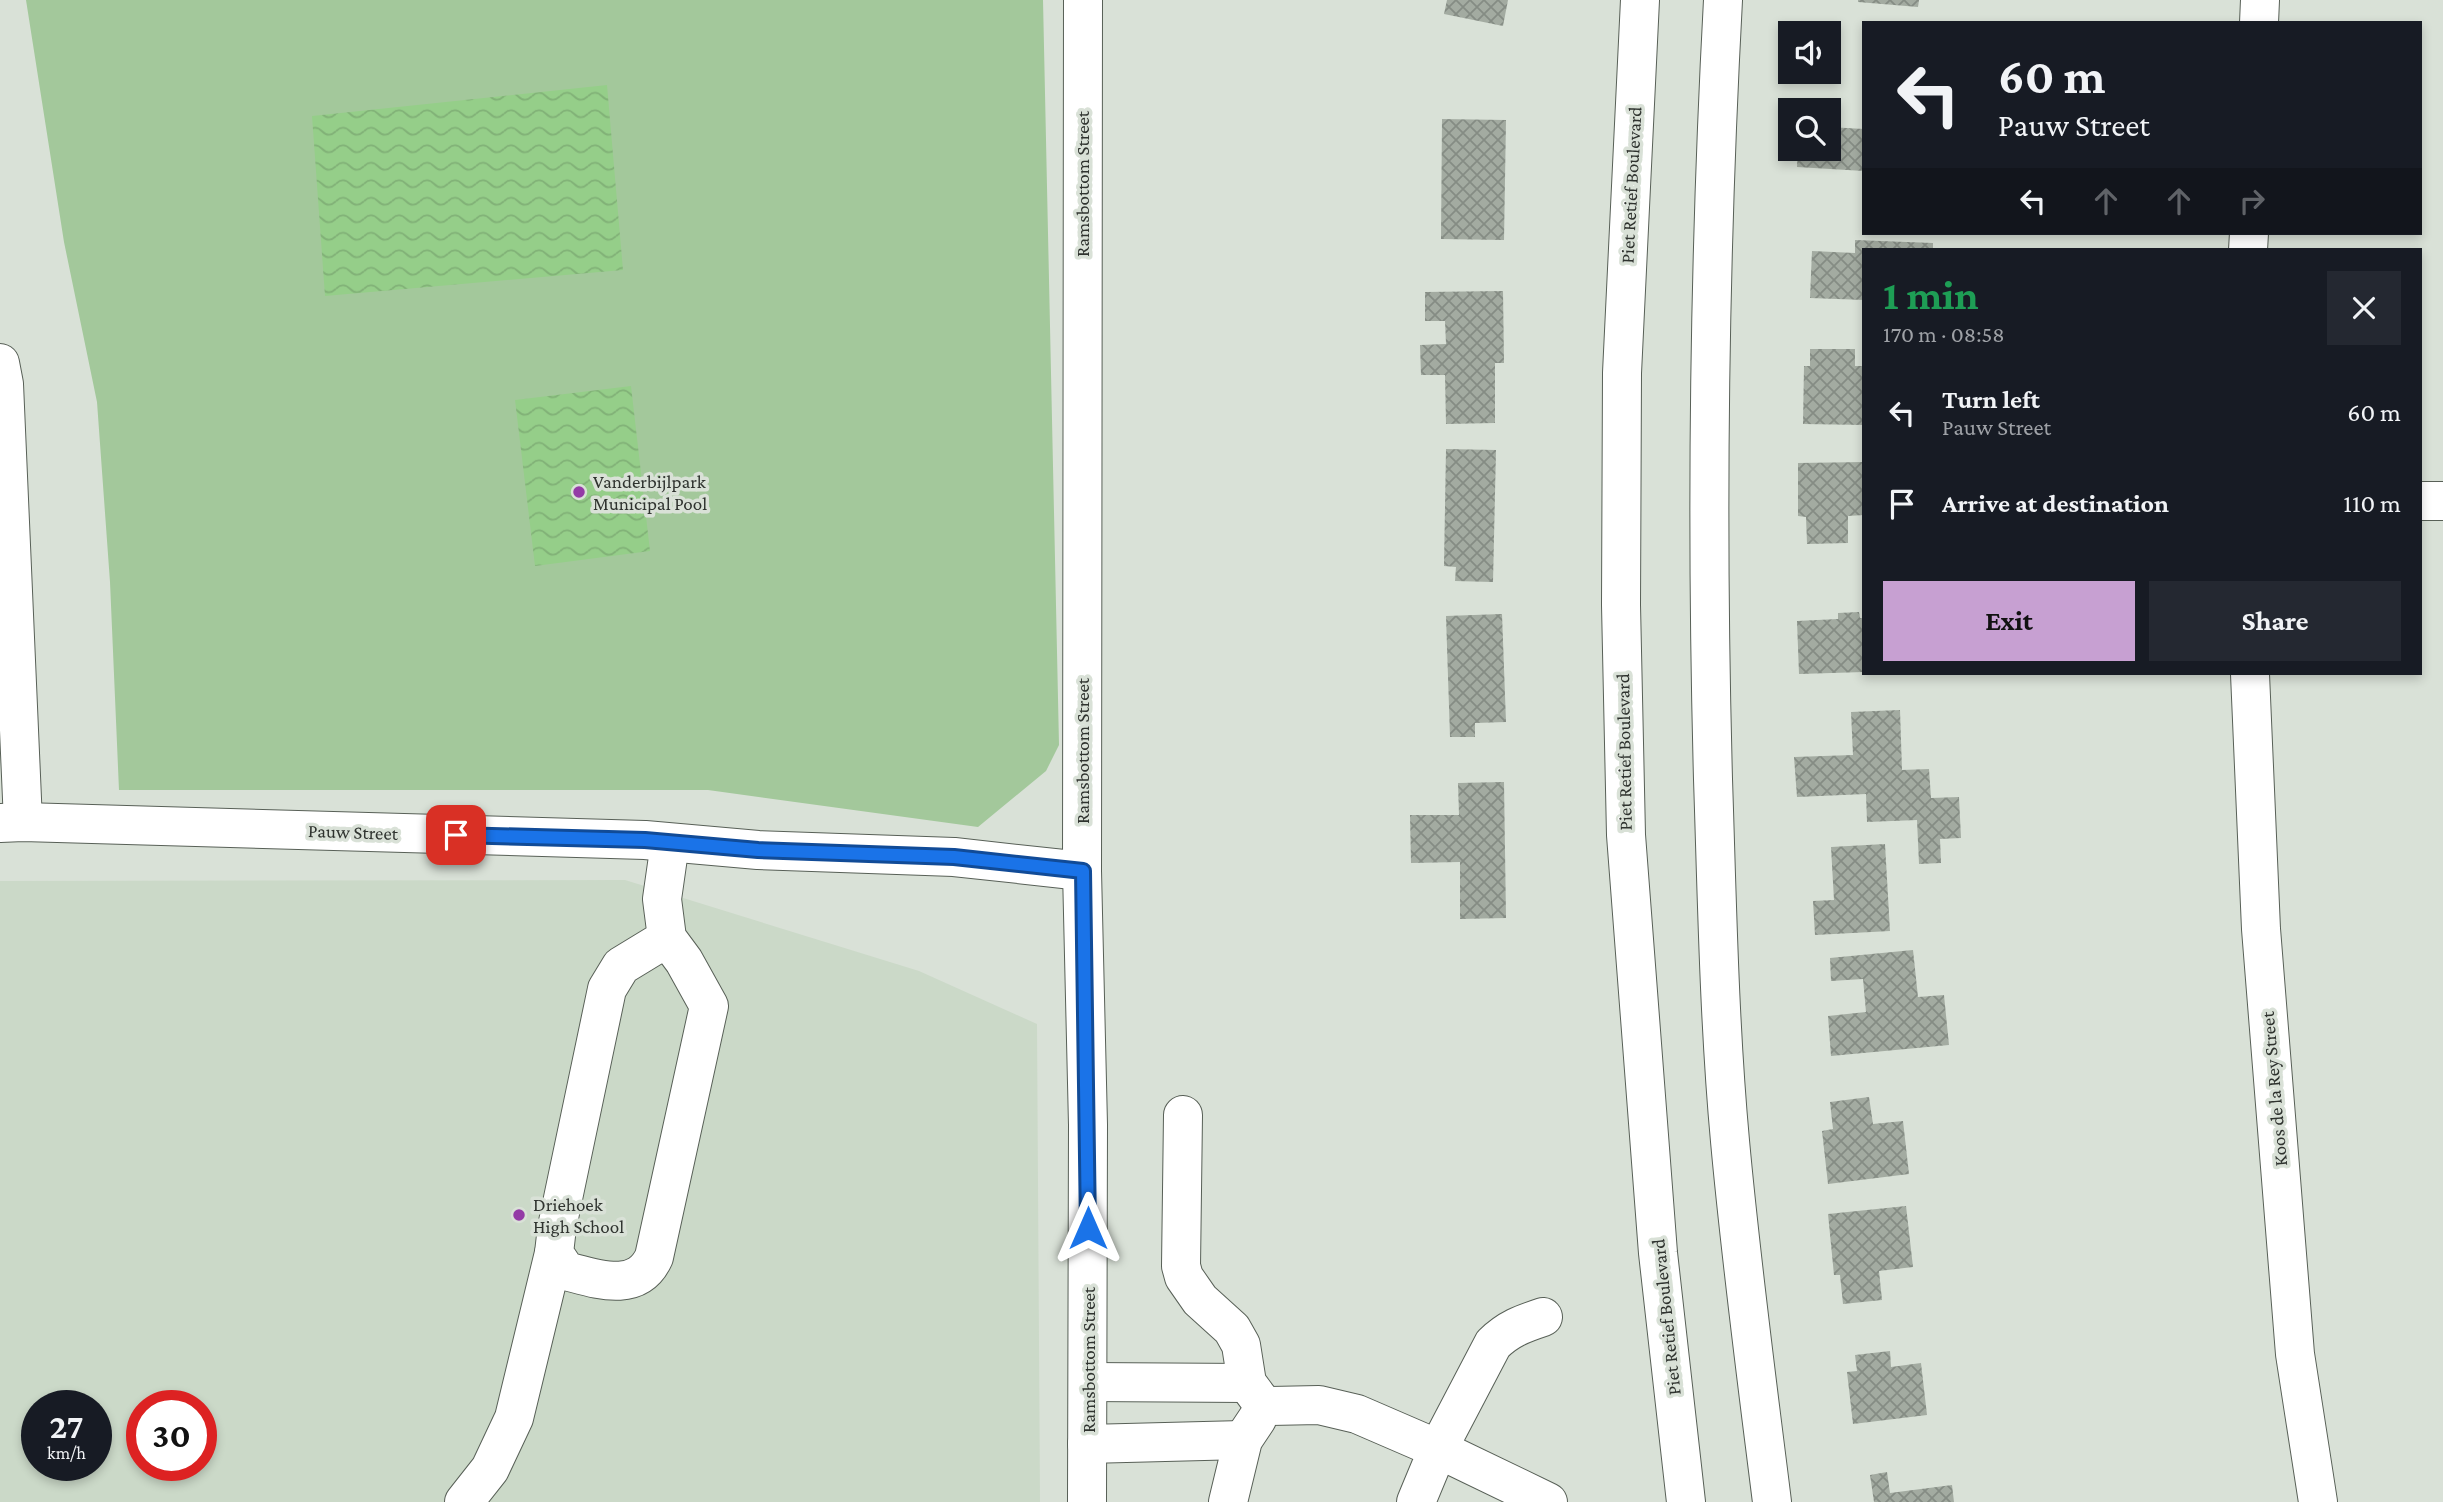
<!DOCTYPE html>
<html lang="en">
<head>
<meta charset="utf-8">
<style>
  body { margin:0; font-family:"Crimson Pro",serif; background:#242831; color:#f1f3f6; height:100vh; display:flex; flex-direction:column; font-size:26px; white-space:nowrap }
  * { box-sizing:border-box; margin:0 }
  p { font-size:23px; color:#9ea1a6 }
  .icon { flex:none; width:38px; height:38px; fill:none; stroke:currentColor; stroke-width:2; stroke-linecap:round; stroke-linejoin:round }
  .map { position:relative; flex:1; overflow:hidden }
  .panel { position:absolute; left:1862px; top:248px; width:560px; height:427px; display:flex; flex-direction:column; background:#171b24; border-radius:0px; box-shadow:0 4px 10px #0003 }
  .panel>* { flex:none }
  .top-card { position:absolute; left:1862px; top:21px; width:560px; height:214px; border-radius:0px; box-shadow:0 4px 10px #0003; background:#171b24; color:#f1f3f6; overflow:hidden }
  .tools { position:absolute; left:1778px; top:21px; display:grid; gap:14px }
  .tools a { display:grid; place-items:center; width:63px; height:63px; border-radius:0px; background:#171b24; box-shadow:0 4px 10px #0003; font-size:35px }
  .speed { position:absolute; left:21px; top:1390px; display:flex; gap:14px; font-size:35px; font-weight:700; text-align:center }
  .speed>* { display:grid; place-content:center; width:91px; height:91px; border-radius:50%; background:#171b24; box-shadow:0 4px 10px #0003; line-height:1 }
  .speed small { font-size:18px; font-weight:400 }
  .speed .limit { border:10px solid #d22; background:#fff; color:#111 }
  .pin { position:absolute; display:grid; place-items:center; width:60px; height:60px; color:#fff; margin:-30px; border-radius:14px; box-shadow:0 4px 10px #0006 }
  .me { position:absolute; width:77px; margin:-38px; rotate:0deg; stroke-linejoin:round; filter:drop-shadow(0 0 5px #0008) }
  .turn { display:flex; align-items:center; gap:24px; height:147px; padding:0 21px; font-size:32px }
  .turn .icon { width:91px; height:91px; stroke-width:2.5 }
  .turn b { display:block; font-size:49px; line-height:60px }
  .lanes { display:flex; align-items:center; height:66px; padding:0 21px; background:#0003; justify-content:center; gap:35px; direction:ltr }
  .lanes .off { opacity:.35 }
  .round { display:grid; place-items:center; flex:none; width:74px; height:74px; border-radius:0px; background:#242831 }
  .headline { display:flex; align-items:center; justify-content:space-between; height:119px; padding:0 21px }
  h1 { font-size:42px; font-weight:700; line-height:52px; color:#1e9e55 }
  .primary-button { display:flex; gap:14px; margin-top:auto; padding:14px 21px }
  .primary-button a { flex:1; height:80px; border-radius:0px; background:#c7a0d2; color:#111; font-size:28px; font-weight:700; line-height:80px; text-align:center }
  .primary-button a+a { background:#242831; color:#f1f3f6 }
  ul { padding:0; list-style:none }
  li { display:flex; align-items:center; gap:21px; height:91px; padding:0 21px }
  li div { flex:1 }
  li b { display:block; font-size:26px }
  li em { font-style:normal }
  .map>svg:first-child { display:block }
  .built { fill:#cbd9c8; fill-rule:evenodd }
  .green { fill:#a3c89b }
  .water { fill:url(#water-waves) }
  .building { fill:url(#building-cross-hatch) }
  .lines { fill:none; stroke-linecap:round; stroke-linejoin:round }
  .minor-casing { stroke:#586057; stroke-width:40 }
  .minor { stroke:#fff; stroke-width:38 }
  .route-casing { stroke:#114b97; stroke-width:18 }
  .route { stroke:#1a73e8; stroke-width:12 }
  .poi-dot { fill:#943ba6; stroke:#d9e1d7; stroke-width:2.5 }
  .labels { text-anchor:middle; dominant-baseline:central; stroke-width:7; stroke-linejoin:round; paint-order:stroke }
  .street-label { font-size:19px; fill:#2f332f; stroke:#d9e1d7 }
  .poi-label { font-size:19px; fill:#2f332f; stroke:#d9e1d7; text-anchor:start }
</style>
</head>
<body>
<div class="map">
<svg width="2443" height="1502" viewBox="0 0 2443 1502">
  <defs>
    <pattern id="water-waves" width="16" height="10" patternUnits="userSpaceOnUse" patternTransform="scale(1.75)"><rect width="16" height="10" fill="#95ce89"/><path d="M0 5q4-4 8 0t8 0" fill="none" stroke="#81b177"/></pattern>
    <pattern id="building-cross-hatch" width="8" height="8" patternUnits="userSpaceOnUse" patternTransform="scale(1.75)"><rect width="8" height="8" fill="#a3aba1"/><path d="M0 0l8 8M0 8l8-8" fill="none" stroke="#858c84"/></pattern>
  </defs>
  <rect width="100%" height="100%" fill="#d9e1d7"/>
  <path class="built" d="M625,880L919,971L1037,1024L1040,1502H0V881ZM37,1405H96V1465H37ZM142,1405H201V1465H142Z"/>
  <path class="green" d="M26,0H1043L1059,745L1046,771L978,827L708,790H119L110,582L97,402L64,242Z"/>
  <g class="water">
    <path d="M607,85L623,270L325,296L312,116Z"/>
    <path d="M631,386L650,551L535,566L515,400Z"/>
  </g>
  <g class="building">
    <path d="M1447,0H1508L1503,26L1444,14Z"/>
    <path d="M1858,0H1919L1918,7L1858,2Z"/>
    <path d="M1442,119L1506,120L1504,240L1441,239Z"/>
    <path d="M1829,127L1864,129V171L1797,167L1798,149H1829Z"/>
    <path d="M1855,240L1933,243V250H1864V300L1810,298L1812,251L1855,253Z"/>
    <path d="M1503,291L1504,363H1495V423L1446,424L1445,375H1421L1420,345L1446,344L1445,321H1425V292Z"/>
    <path d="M1810,349H1855V366H1864V425L1803,424L1804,366H1810Z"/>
    <path d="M1446,449L1496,450L1493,582L1455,581L1456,567L1444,566Z"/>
    <path d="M1864,462V515L1848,516V543L1807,544L1806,517L1798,516V463Z"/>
    <path d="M1859,612L1860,618H1864V672L1799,674L1797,621L1838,619V613Z"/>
    <path d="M1502,614L1506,722L1475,723V737H1450L1446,616Z"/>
    <path d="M1900,710L1902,770L1929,769L1931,798L1959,797L1961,838L1940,839L1941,863L1919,864L1917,820L1867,822L1866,794L1797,797L1794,757L1853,755L1851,712Z"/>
    <path d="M1504,782L1506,918L1460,919V862L1411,863L1410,815H1459L1458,783Z"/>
    <path d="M1885,844L1890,931L1815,935L1813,901L1834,900L1831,847Z"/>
    <path d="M1913,950L1918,997L1944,995L1949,1045L1831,1056L1828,1016L1866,1012L1863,979L1831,981L1830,958Z"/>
    <path d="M1869,1097L1873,1124L1903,1121L1909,1174L1828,1184L1822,1131L1833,1129L1830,1102Z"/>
    <path d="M1906,1206L1913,1267L1879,1271L1882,1300L1843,1304L1840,1275H1834L1828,1214Z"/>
    <path d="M1890,1351L1891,1367L1921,1363L1927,1415L1853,1424L1847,1372L1857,1371L1855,1355Z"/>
    <path d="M1887,1472L1890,1493L1952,1485L1954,1502H1874L1870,1475Z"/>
  </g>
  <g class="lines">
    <g class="minor-casing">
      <g id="minor">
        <path d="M1083,0L1082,871L1088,1125L1087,1502"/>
        <path d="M1640,0L1622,373L1621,605L1626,835L1658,1253L1686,1502"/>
        <path d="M1723,0C1709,260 1706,519 1713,779C1717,899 1719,1021 1730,1141C1741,1262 1757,1382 1772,1502"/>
        <path d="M2259,23L2260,0"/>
        <path d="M2248,250L2249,233"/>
        <path d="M0,363L4,384L23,822"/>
        <path d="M2420,501H2443"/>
        <path d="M2250,674L2261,929L2295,1354L2318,1502"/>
        <path d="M0,823L23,822L645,840L758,850L954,857L1082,871"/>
        <path d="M667,938L621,966L607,989L557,1227L554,1253L566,1271C597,1279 637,1294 654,1257L709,1006L684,961L667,938L662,899L670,843"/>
        <path d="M1183,1115L1181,1266L1184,1277L1200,1300L1232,1329L1241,1345L1247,1383L1264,1406L1319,1405L1357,1414L1438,1449L1416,1502"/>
        <path d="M1543,1317C1522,1324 1508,1329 1493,1344L1438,1449L1548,1502"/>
        <path d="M1088,1382L1247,1383"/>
        <path d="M1087,1444L1243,1440"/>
        <path d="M464,1502L490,1469L514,1418L554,1253"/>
        <path d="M1228,1502L1243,1440L1257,1419"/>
      </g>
    </g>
    <use href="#minor" class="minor"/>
  </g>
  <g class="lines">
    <g class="route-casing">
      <path id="route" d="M456,835L645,840L758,850L954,857L1083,871L1088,1228"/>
    </g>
    <use href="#route" class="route"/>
  </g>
  <g class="poi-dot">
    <circle cx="579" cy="492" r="7"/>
    <circle cx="519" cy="1215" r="7"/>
  </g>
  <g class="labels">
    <g class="street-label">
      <text transform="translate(1082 184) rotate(-90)">Ramsbottom Street</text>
      <text transform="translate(1631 185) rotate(-87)">Piet Retief Boulevard</text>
      <text transform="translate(1082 751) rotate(-90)">Ramsbottom Street</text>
      <text transform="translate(1624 752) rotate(-91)">Piet Retief Boulevard</text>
      <text transform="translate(353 832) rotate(2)">Pauw Street</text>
      <text transform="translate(2274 1089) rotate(-95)">Koos de la Rey Street</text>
      <text transform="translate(1666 1317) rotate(-96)">Piet Retief Boulevard</text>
      <text transform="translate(1088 1360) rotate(-90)">Ramsbottom Street</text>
    </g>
    <g class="poi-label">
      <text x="593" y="481">Vanderbijlpark<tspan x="593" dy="22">Municipal Pool</tspan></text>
      <text x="533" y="1204">Driehoek<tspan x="533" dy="22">High School</tspan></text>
    </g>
  </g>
</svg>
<div class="tools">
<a><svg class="icon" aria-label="sound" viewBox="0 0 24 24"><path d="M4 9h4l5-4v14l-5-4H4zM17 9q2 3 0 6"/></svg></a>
<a><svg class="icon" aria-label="search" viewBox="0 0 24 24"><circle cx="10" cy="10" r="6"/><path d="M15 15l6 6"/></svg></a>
</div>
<div class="speed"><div>27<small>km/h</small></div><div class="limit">30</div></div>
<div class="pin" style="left:456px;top:835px;background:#d93025"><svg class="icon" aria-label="arrive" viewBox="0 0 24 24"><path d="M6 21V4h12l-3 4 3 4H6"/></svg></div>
<svg class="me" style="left:1088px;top:1228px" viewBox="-20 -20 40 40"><path d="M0-17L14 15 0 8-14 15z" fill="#1a73e8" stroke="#fff" stroke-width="4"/></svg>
<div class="top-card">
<div class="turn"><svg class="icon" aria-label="left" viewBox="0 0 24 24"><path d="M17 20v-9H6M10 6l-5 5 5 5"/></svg><div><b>60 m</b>Pauw Street</div></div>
<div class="lanes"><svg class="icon" aria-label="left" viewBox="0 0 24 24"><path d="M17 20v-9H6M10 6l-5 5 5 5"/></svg><svg class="icon off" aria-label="ahead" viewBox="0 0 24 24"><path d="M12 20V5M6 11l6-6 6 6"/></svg><svg class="icon off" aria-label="ahead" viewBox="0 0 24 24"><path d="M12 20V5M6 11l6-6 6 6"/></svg><svg class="icon off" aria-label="right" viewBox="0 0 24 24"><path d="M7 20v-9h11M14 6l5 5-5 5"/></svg></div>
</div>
<section class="panel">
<div class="headline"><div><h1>1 min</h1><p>170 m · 08:58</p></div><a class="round"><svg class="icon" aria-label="close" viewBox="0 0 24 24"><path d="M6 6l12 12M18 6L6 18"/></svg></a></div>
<ul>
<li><svg class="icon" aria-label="left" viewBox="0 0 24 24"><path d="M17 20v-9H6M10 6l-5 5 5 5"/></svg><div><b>Turn left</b><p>Pauw Street</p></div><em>60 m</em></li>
<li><svg class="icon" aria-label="arrive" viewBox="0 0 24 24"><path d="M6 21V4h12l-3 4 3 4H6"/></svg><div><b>Arrive at destination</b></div><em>110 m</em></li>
</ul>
<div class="primary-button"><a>Exit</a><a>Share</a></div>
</section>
</div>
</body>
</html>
